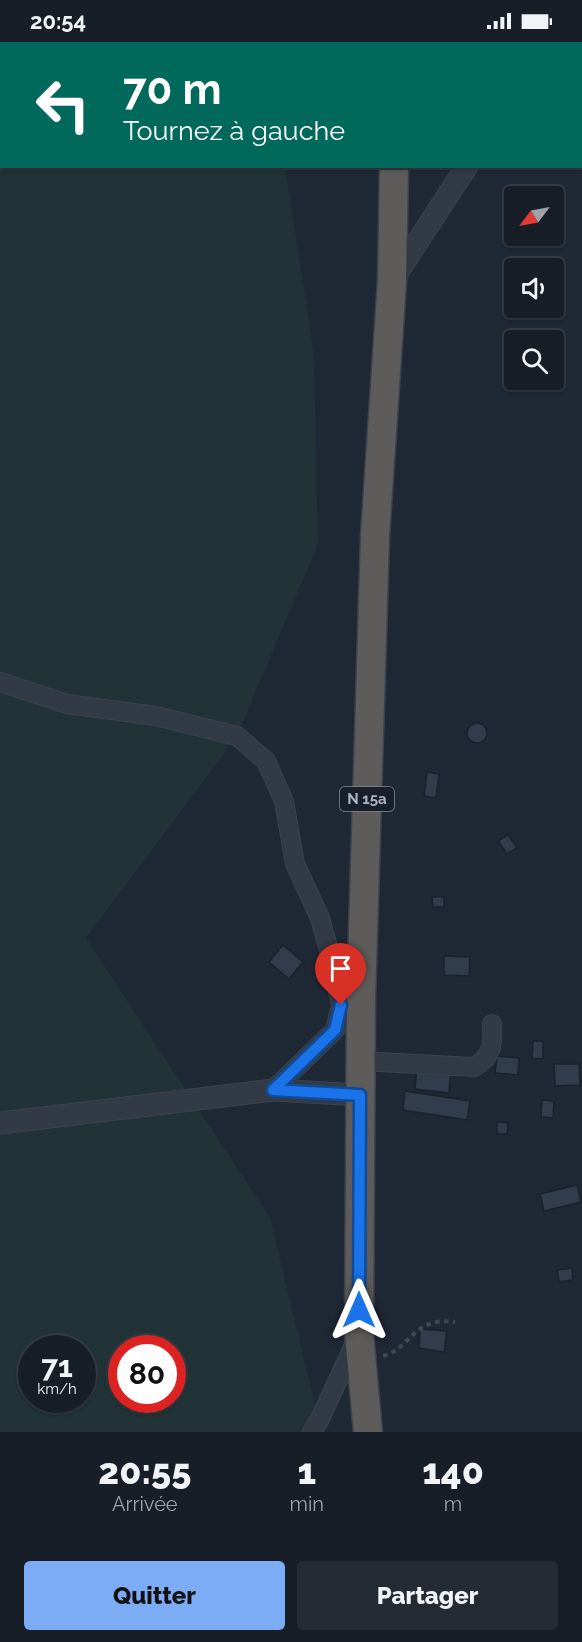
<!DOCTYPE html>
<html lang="fr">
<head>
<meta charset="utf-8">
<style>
  body { margin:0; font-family:Raleway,sans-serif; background:#242b34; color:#f1f3f6; height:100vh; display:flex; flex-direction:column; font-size:22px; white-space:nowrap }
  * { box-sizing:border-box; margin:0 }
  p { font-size:20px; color:#9ea2a8 }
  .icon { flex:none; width:33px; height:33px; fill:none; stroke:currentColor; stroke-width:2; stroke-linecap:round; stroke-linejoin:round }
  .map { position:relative; height:1390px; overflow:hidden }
  .drawer { display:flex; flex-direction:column; background:#171e28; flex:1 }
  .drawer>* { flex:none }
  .top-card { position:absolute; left:0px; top:0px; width:582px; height:126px; box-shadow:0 2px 4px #0004,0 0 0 2px #363c45; background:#00695c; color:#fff; overflow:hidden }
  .needle { width:39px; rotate:238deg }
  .buttons { position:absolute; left:504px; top:144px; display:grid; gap:12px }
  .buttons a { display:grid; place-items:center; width:60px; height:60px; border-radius:6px; background:#171e28; box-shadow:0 2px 4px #0004,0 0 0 2px #363c45; font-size:30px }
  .speed { position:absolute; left:18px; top:1293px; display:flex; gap:12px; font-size:30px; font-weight:700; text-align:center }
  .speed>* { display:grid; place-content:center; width:78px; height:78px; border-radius:50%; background:#171e28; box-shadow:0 2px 4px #0004,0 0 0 2px #363c45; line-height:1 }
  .speed small { font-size:15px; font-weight:400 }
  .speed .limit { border:9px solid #d22; background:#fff; color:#111 }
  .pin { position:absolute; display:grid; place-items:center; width:51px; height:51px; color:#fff; margin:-62px -26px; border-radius:50% 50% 50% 0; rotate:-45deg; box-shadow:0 0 6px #0007 }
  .pin .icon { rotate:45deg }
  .me { position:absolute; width:66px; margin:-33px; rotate:0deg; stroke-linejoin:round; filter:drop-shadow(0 0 4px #0008) }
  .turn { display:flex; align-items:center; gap:21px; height:126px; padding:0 24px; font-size:27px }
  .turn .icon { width:78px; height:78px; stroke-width:2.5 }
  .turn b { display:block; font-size:42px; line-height:51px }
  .eta { display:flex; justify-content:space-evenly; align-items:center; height:102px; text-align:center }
  .eta b { font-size:36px; font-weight:800; line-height:42px }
  .action { display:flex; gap:12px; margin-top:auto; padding:12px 24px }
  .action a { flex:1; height:69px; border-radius:6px; background:#7dacf6; color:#111; font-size:24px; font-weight:800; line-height:69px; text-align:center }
  .action a+a { background:#242b34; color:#f1f3f6 }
  .status { display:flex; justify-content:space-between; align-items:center; height:42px; padding:0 30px; background:#171e28; direction:ltr }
  .status svg { height:16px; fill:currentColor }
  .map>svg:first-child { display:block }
  .green { fill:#213336; fill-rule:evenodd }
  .building { fill:#313c4c; stroke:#1a212c; stroke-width:1.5 }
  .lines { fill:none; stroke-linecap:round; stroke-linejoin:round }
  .minor-casing { stroke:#3c434f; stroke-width:20 }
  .tertiary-casing { stroke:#3c434f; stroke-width:23 }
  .trunk-casing { stroke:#3a424d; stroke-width:31 }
  .path { stroke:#394d4e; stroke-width:4; stroke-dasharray:4.5 4.5; stroke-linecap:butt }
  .minor { stroke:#323a45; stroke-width:18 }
  .tertiary { stroke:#323a45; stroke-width:21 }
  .trunk { stroke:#5e5c5a; stroke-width:28 }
  .route-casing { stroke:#114b97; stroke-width:15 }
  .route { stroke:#1a73e8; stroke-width:10 }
  .labels { text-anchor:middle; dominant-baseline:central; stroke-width:6; stroke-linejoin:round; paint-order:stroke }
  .shield { fill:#181f2a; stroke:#808895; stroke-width:1.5 }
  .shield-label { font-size:15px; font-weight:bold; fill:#acb5c3 }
</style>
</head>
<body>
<div class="status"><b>20:54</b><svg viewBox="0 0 49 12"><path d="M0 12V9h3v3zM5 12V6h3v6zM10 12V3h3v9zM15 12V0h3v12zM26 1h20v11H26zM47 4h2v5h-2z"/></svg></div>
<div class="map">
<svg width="582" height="1390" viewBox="0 0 582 1390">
  <rect width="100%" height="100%" fill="#1f2835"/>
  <path class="green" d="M0,0L228,1L2,2V124L285,125L314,311L318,502L237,694L86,896L270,1176L319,1379L312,1390H0ZM32,1306H82V1358H32ZM122,1306H172V1358H122Z"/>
  <g class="building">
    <circle cx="477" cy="691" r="10"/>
    <path d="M427,730L439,732L436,756L424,754Z"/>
    <path d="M508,793L517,806L507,812L498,799Z"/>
    <path d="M432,855H444V865H433Z"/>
    <path d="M283,903L303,920L289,937L269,920Z"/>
    <path d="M444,914L470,915L469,934L444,933Z"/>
    <path d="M533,999H543V1017L532,1016Z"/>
    <path d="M497,1014L519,1016L518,1033L495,1031Z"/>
    <path d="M417,1022L451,1026L449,1051L415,1047Z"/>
    <path d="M554,1022H579L580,1043L555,1044Z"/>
    <path d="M405,1049L470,1059L467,1078L403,1068Z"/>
    <path d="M542,1058L554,1059L553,1076L541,1075Z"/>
    <path d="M497,1080L508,1081L507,1092H497Z"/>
    <path d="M577,1143L581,1160L544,1169L540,1152Z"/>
    <path d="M572,1226L573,1238L559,1240L557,1228Z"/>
    <path d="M420,1287L447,1289L444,1310L419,1306Z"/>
  </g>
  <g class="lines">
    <g class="minor-casing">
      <g id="minor">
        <path d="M0,640L67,662L156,674L237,694L266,719L284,759L295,822L320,876L331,916L341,963L335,988L273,1048"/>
        <path d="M360,1019L474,1025C493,1014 493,1002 492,982"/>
        <path d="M312,1390L319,1379L357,1297"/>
      </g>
    </g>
    <g class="tertiary-casing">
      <g id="tertiary">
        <path d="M547,2L548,0"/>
        <path d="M392,239L467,124"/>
        <path d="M0,1081L273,1048L360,1053"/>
      </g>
    </g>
    <g class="trunk-casing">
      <g id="trunk">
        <path d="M396,2V0"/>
        <path d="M368,1390L359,1292L361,956L375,494L392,239L394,124"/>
      </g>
    </g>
    <path class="path" d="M383,1314C411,1307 413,1274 455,1280"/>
    <use href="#minor" class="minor"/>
    <use href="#tertiary" class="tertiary"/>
    <use href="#trunk" class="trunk"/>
  </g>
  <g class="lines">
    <g class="route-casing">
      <path id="route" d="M341,963L335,988L273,1048L360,1053L359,1268"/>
    </g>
    <use href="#route" class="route"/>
  </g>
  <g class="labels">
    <rect class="shield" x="340" y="745" width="54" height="24" rx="4.5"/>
    <g class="shield-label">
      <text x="367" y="757">N 15a</text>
    </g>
  </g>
</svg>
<div class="buttons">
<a><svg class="needle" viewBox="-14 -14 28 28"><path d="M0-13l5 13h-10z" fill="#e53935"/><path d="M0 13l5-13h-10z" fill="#9ea2a8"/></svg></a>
<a><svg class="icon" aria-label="sound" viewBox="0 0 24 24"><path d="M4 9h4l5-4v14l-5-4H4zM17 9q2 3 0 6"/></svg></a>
<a><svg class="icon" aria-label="search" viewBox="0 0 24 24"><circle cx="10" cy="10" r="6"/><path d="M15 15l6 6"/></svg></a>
</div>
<div class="speed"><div>71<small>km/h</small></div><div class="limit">80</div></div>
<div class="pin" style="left:341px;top:963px;background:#d93025"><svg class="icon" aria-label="arrive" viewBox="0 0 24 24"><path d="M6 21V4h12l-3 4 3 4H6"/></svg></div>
<svg class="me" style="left:359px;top:1268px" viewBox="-20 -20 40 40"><path d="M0-17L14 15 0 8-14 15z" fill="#1a73e8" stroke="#fff" stroke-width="4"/></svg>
<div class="top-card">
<div class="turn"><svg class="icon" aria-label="left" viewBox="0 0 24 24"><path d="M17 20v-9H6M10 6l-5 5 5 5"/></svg><div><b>70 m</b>Tournez à gauche</div></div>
</div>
</div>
<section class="drawer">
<div class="eta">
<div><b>20:55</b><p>Arrivée</p></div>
<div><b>1</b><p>min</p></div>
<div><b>140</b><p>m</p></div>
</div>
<div class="action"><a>Quitter</a><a>Partager</a></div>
</section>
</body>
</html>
